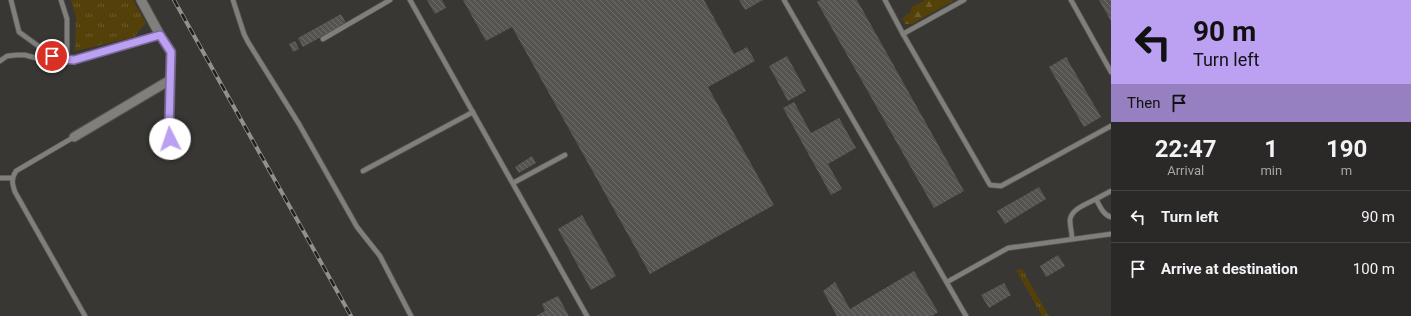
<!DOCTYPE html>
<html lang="en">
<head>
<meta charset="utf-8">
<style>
  body { margin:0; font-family:Roboto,sans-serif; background:#33312f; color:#f1f3f6; height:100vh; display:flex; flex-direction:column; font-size:15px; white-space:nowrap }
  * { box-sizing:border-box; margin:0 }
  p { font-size:13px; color:#a6a6a7 }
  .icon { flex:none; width:22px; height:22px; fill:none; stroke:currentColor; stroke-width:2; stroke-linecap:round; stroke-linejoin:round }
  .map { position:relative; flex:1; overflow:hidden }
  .panel { display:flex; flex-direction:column; background:#2b2927; width:300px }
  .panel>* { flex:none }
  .guide { background:#bca0f2; color:#111; overflow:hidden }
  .pin { position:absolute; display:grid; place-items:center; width:34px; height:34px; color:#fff; margin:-17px; border:2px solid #fff; border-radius:50%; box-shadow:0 1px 4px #0007 }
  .me { position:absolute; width:44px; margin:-22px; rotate:356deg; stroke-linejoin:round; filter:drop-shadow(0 0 3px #0008) }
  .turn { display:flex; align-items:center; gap:14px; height:84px; padding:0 16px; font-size:18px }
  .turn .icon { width:52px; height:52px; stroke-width:2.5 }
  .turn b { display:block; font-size:28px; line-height:34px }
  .then { display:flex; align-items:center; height:38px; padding:0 16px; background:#0003; gap:8px; font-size:15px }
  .eta { display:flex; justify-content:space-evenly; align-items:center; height:68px; text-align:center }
  .eta b { font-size:24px; font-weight:700; line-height:28px }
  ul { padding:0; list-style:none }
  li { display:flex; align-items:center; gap:12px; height:52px; padding:0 16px; border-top:1px solid #474544 }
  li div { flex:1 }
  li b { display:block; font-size:15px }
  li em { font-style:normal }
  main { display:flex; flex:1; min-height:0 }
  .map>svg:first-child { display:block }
  .grass { fill:url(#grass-tufts) }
  .forest { fill:url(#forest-firs) }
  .building { fill:url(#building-back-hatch) }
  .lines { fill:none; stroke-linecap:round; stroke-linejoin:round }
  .lane-casing { stroke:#575653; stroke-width:6 }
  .street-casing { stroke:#575653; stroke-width:11 }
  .lane { stroke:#817f7b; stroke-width:4.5 }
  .street { stroke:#817f7b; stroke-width:9 }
  .rail-casing { stroke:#92918e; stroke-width:4 }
  .rail { stroke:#1f1f1d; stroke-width:2.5; stroke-dasharray:8; stroke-linecap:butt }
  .route-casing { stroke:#7a689d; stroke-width:10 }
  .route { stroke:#bca0f2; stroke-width:7 }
</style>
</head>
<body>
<main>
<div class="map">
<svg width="1111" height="316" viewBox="0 0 1111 316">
  <defs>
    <pattern id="grass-tufts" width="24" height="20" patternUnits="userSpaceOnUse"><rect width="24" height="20" fill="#534109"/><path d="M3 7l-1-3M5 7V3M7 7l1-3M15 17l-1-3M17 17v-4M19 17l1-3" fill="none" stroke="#6c5c2d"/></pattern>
    <pattern id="forest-firs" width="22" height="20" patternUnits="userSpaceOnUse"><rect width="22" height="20" fill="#534109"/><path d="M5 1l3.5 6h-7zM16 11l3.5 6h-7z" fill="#6c5c2d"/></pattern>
    <pattern id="building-back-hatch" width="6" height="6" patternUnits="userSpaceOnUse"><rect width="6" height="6" fill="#565451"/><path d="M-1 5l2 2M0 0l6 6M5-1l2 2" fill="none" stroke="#6e6c6a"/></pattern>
  </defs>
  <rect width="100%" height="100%" fill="#393734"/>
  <g class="grass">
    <path d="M71,0H133L146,23L134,37L75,51L76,17Z"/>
    <path d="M1022,269L1049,316H1042L1016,270Z"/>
  </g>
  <path class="forest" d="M925,0H955L912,24H905L902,18L911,12V7Z"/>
  <g class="building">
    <path d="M427,0H442L446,8L435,14Z"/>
    <path d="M463,0H704L734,54L747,47L755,61L708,87L774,205L650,274L512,27L486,41Z"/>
    <path d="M739,0H763L745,10Z"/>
    <path d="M820,0H857L964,191L934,208L817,2Z"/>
    <path d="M1099,0H1111V21Z"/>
    <path d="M341,14L346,23L303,47L298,38Z"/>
    <path d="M295,41L299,49L293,52L289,44Z"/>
    <path d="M787,56L806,91L788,101L769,66Z"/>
    <path d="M1066,57L1101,117L1084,127L1049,67Z"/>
    <path d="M794,102L811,133L839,118L856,148L828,164L842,189L831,195L783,108Z"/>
    <path d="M532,156L536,163L519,173L515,167Z"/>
    <path d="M1039,187L1046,199L1005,224L997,211Z"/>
    <path d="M582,215L616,276L591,290L558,229Z"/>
    <path d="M1058,255L1065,266L1046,277L1040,266Z"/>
    <path d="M914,271L938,312L932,316H837L823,291L835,282L850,309Z"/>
    <path d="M1004,283L1011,295L989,308L981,295Z"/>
    <path d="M558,296L569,316H536L545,311L542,304Z"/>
  </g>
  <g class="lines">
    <g class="lane-casing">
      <g id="lane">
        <path d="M11,0L19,32L52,56L67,55V19L61,0"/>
        <path d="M233,0L244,34L248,42L299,124L357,227L380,256L411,316"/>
        <path d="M410,0L587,316"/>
        <path d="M784,0L966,316"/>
        <path d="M885,0L903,34"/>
        <path d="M964,0L903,34L990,185L1001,186L1111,126"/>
        <path d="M1071,0L1111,72"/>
        <path d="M323,39L390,0"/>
        <path d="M0,61L7,56L17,55H25L58,64L160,35"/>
        <path d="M74,137L16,171C11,179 12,183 15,192L85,316"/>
        <path d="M363,171L473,112"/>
        <path d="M0,178H12"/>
        <path d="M513,183L565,155"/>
        <path d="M1096,199L1111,191"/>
        <path d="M1072,239C1072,233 1070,226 1070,220C1071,209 1087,204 1096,199C1100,206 1103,215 1111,217"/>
        <path d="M947,282L1008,248L1111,234"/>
      </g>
    </g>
    <g class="street-casing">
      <g id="street">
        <path d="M141,0L160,35L171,52L169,128L170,139L176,149"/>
        <path d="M74,137L170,80"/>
      </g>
    </g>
    <use href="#lane" class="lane"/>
    <use href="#street" class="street"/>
    <g class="rail-casing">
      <path id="rail" d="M174,0L351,316"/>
    </g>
    <use href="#rail" class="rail"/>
  </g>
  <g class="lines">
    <g class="route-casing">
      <path id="route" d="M52,56L62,55L64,59L74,60L160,35L171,52L169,128L170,139"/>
    </g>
    <use href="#route" class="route"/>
  </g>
</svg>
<div class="pin" style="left:52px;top:56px;background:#d93025"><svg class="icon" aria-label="arrive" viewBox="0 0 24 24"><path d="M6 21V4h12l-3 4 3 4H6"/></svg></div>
<svg class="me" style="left:170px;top:139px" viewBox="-20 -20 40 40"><circle r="19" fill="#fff"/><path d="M0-13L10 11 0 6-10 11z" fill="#bca0f2"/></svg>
</div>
<section class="panel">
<div class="guide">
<div class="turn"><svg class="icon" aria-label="left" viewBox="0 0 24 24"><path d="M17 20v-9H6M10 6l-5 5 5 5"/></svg><div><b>90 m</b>Turn left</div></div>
<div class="then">Then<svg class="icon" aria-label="arrive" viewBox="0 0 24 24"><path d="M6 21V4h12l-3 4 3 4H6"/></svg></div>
</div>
<div class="eta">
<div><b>22:47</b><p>Arrival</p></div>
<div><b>1</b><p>min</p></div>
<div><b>190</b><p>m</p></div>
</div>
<ul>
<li><svg class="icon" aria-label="left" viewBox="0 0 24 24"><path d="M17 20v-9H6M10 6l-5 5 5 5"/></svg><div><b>Turn left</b></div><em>90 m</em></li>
<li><svg class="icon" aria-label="arrive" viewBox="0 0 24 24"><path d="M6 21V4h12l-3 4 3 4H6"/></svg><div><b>Arrive at destination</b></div><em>100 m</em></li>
</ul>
</section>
</main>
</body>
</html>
